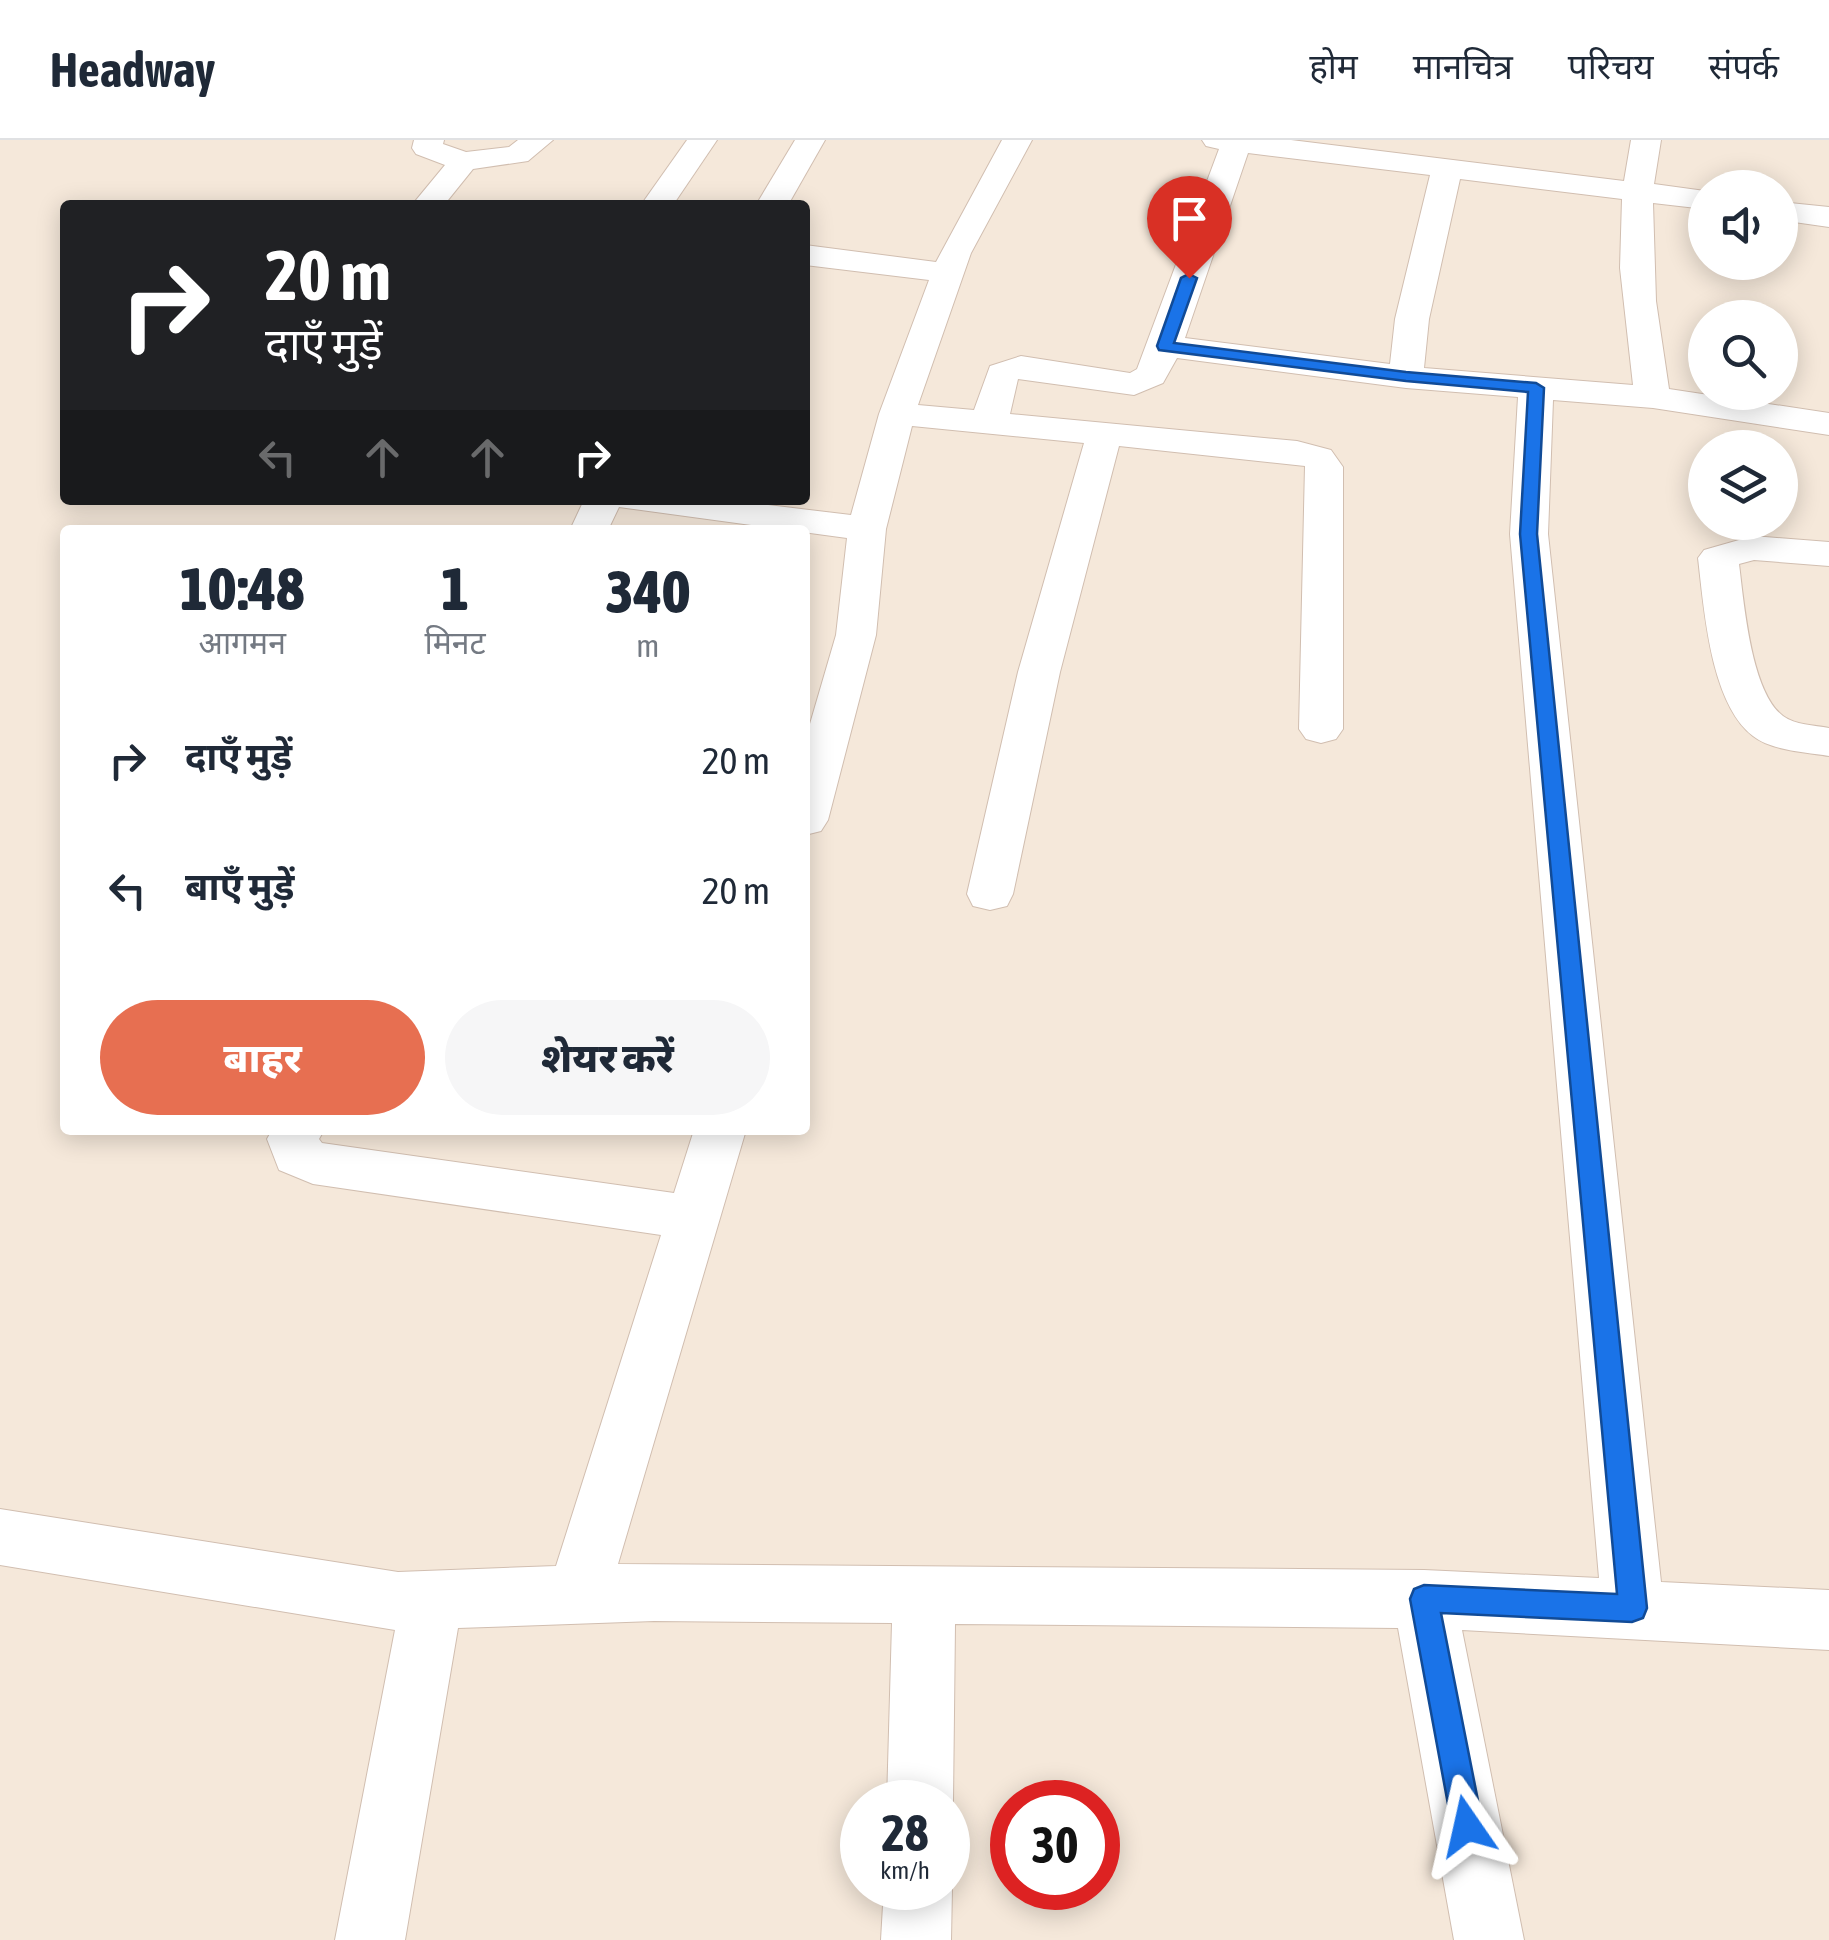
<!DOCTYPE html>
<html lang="hi">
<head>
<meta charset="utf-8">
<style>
  body { margin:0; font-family:"Asap Condensed","Noto Sans Devanagari",sans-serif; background:#f6f6f7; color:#1f2937; height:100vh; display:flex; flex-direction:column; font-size:38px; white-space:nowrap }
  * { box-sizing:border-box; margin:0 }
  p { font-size:32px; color:#747a83 }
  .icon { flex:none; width:55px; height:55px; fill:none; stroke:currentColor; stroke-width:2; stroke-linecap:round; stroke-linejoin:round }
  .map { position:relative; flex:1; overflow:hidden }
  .side { position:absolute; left:60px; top:385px; width:750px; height:610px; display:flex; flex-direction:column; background:#fff; border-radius:10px; box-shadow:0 5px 25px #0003 }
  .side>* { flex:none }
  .guide { position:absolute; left:60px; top:60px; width:750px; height:305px; border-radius:10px; box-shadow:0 5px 25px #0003; background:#202124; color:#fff; overflow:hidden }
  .buttons { position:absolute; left:1688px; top:30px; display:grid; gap:20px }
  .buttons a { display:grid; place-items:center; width:110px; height:110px; border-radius:50%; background:#fff; box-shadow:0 5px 25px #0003; font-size:50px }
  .speed { position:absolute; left:840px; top:1640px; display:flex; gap:20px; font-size:50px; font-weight:700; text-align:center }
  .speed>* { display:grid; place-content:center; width:130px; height:130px; border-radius:50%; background:#fff; box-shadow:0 5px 25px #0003; line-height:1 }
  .speed small { font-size:25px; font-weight:400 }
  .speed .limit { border:15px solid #d22; background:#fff; color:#111 }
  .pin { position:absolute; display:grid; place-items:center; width:85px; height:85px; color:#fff; margin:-102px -42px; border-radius:50% 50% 50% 0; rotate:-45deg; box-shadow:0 0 10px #0007 }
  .pin .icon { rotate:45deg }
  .me { position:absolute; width:110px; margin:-55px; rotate:349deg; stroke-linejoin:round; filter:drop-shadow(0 0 8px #0008) }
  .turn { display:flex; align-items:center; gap:35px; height:210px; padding:0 40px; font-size:45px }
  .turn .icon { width:130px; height:130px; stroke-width:2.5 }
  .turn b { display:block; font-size:70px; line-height:85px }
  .lanes { display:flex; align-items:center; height:95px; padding:0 40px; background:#0003; justify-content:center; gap:50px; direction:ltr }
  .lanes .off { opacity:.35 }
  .eta { display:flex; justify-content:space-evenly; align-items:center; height:170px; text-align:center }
  .eta b { font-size:60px; font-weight:800; line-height:70px }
  .primary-button { display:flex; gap:20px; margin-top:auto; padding:20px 40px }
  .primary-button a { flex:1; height:115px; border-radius:60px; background:#e76f51; color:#fff; font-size:40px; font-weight:800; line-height:115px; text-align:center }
  .primary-button a+a { background:#f6f6f7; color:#1f2937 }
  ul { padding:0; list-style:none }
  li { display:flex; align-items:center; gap:30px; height:130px; padding:0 40px }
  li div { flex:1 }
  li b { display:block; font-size:38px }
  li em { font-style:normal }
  header { display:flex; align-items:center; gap:60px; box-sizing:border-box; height:140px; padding:0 50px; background:#fff; border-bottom:2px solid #e0e1e3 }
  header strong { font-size:48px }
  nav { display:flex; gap:55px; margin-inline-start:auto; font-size:35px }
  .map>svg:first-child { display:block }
  .residential { fill:#f5e8da; fill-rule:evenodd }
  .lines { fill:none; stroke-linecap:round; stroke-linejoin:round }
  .minor-casing { stroke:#d1beb0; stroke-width:2 }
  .minor { fill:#fff; fill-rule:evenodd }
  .route { fill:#1a73e8; stroke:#114b97; stroke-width:2.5 }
</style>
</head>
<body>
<header>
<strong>Headway</strong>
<nav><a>होम</a><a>मानचित्र</a><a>परिचय</a><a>संपर्क</a></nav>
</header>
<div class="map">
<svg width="1829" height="1800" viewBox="0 0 1829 1800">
  <rect width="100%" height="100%" fill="#fdf6ec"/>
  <path class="residential" d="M0,0H1829V1800H0ZM1705,48H1780V122H1705ZM65,65H805V360H65ZM1705,178H1780V252H1705ZM1705,308H1780V382H1705ZM65,390H805V990H65ZM862,1662H948V1748H862ZM1012,1662H1098V1748H1012Z"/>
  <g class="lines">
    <g class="minor-casing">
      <g id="minor">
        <path d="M414,0H444L443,4L466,12L509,7L518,0H553L528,21L473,29L444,65H412L445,25L416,14L412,8Z"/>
        <path d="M687,0H717L673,65H641Z"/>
        <path d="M795,0H825L788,65H756Z"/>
        <path d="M1002,0H1032L971,113L918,265L974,270L990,226L1021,216L1130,233L1137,229L1219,9L1206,6L1202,0H1291L1624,41L1631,0H1661L1654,44L1705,51V69L1653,63L1656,161L1669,249L1829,273V295L1653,268L1553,260L1548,394L1661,1442L1829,1450V1510L1462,1490L1524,1800H1454L1398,1488L955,1484L953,1662L948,1676V1662H887L892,1483L654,1481L458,1488L405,1800H335L395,1490L0,1425V1369L398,1432L556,1426L661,1095L313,1044L279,1030L267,999L272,990H324L319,999L322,1003L674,1053L694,990H746L618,1424L1424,1430L1599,1438L1510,394L1518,257L1406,248L1177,218L1163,243L1134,255L1018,239L1010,274L1297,301L1331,310L1343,327V589L1336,599L1321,603L1306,599L1299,589L1305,326L1119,306L1060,532L1013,754L1007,766L990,770L973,766L967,754L1018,532L1084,303L912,286L886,389L876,495L828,680L821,691L805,695V601L836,495L847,398L619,367L608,390H570L584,360H726L851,375L879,274L929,140L805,125V105L936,122ZM1248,13L1430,35L1395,179L1390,224L1185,198ZM1460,39L1622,59L1620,128L1633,245L1424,228L1429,179Z"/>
        <path d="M1780,62L1829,67V87L1780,80Z"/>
        <path d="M1753,396L1829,402V426L1754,420L1739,424C1744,463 1751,552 1783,576C1795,585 1814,585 1829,588V616C1806,612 1772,611 1753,596C1710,563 1704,468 1698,418L1704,410Z"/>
        <path d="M948,1736L952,1748L951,1800H881L884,1748H948Z"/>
      </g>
    </g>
    <use href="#minor" class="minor"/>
  </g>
  <path class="route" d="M1189,134L1197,138L1174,203L1406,232L1536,243L1544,248L1537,394L1647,1468L1643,1478L1632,1482L1441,1473L1483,1686L1478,1697L1467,1702L1456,1697L1452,1686L1410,1459L1414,1449L1424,1445L1617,1454L1520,394L1528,252L1406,241L1159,210L1157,206L1181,138Z"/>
</svg>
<div class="buttons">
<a><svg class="icon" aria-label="sound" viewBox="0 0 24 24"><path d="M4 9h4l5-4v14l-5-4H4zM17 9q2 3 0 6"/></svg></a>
<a><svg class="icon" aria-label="search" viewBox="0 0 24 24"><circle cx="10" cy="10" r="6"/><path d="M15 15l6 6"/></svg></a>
<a><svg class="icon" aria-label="layers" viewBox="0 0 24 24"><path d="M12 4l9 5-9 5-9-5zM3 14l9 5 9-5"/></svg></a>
</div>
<div class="speed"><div>28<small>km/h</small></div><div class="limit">30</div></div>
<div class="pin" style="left:1189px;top:138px;background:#d93025"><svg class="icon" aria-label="arrive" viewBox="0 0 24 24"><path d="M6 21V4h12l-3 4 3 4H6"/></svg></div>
<svg class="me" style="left:1467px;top:1686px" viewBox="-20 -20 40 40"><path d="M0-17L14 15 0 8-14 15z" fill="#1a73e8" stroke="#fff" stroke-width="4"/></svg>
<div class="guide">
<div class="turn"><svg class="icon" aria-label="right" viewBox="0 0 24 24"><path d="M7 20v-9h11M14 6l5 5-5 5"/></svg><div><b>20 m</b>दाएँ मुड़ें</div></div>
<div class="lanes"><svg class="icon off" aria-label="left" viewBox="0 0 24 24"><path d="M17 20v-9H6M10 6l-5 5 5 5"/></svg><svg class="icon off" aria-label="ahead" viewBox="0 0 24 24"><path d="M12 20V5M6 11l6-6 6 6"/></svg><svg class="icon off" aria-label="ahead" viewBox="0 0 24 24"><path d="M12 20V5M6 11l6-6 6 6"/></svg><svg class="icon" aria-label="right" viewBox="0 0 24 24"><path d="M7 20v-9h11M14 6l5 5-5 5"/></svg></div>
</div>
<section class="side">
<div class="eta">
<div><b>10:48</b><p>आगमन</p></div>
<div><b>1</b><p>मिनट</p></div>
<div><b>340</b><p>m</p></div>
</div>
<ul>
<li><svg class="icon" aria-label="right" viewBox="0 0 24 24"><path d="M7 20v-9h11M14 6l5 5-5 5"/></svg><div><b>दाएँ मुड़ें</b></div><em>20 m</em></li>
<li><svg class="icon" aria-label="left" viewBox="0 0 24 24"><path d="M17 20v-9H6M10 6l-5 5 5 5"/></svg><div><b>बाएँ मुड़ें</b></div><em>20 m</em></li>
</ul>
<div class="primary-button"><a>बाहर</a><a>शेयर करें</a></div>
</section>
</div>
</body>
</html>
